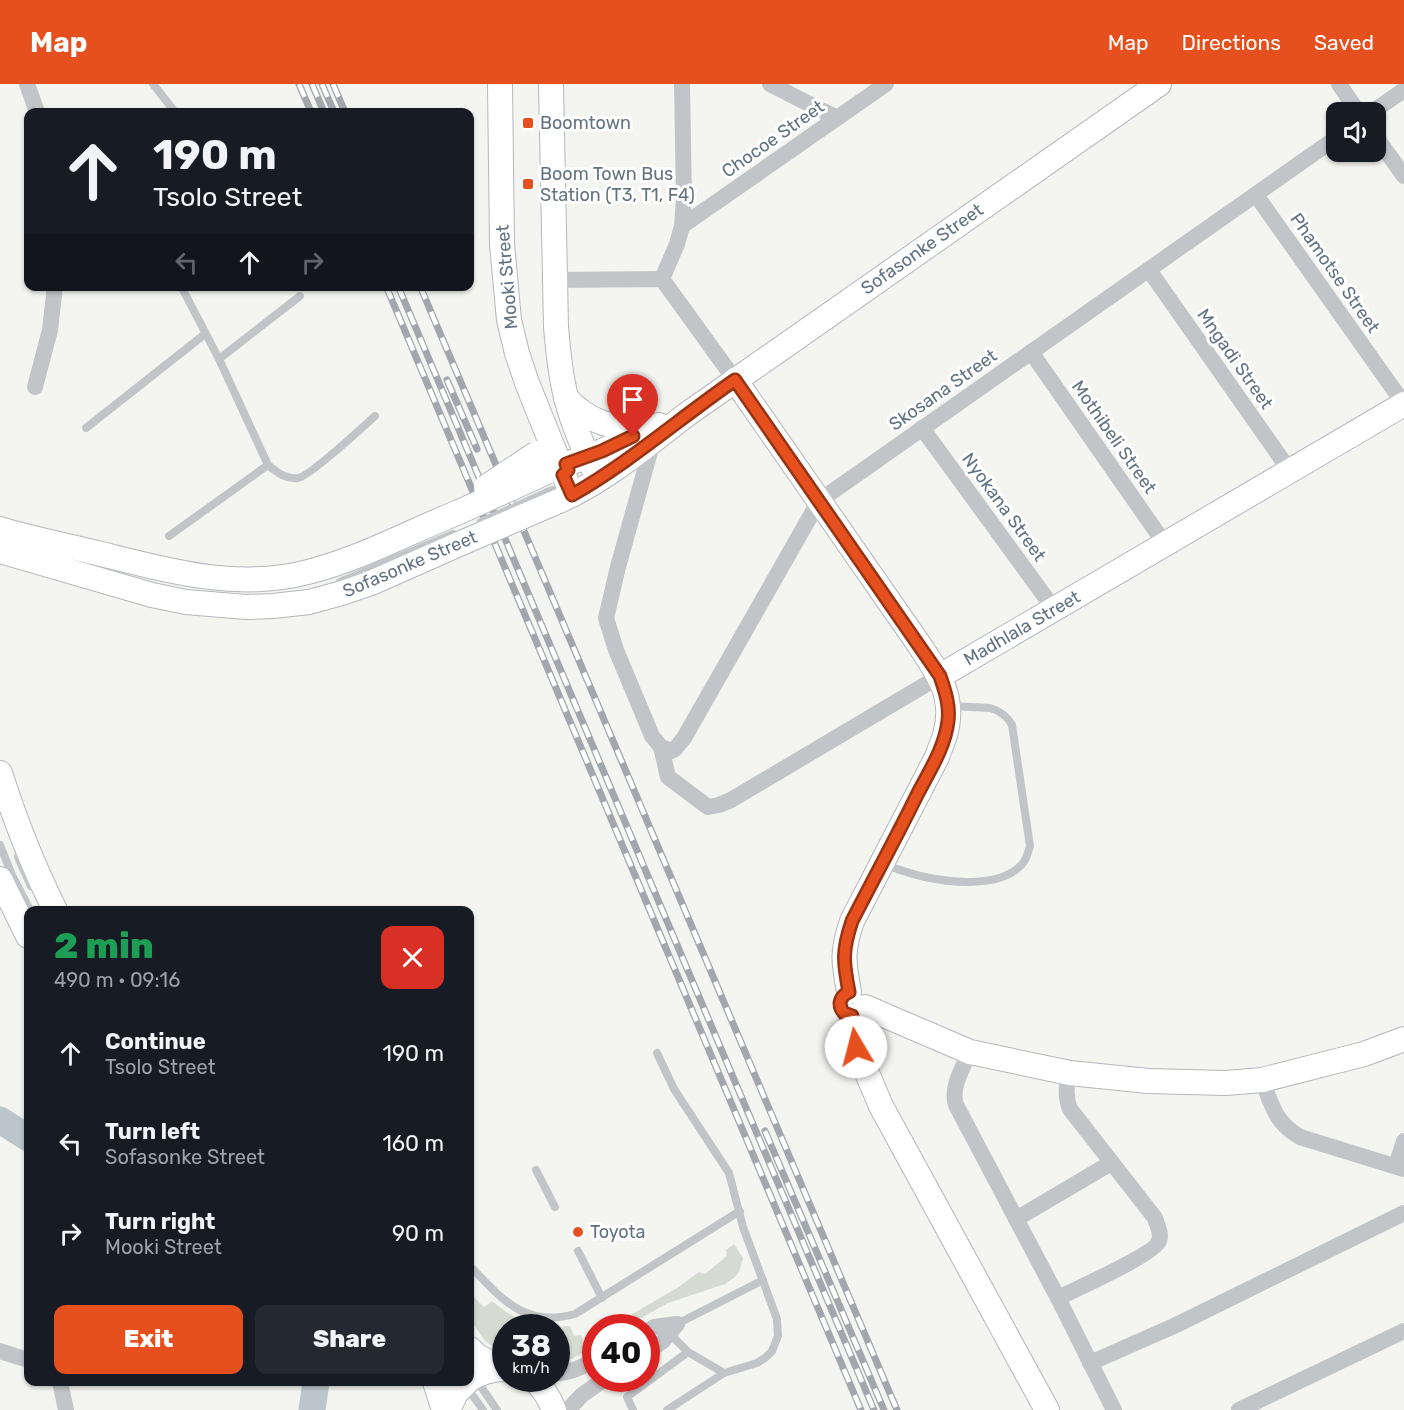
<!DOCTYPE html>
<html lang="en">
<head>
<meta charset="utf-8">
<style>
  body { margin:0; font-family:Rubik,sans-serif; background:#242831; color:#f1f3f6; height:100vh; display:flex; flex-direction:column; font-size:22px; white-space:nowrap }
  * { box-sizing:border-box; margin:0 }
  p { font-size:20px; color:#9ea1a6 }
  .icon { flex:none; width:33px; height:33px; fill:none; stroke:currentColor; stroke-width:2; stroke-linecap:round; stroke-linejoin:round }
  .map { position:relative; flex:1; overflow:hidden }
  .details { position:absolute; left:24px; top:822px; width:450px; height:480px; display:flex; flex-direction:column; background:#171b24; border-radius:12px; box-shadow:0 2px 4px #0004 }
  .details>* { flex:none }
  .top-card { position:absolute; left:24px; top:24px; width:450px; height:183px; border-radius:12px; box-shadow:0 2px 4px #0004; background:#171b24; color:#f1f3f6; overflow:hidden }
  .buttons { position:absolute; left:1326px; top:18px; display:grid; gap:12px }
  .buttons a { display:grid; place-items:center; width:60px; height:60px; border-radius:12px; background:#171b24; box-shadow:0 2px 4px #0004; font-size:30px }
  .speed { position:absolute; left:492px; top:1230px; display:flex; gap:12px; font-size:30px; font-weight:700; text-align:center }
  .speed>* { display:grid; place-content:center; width:78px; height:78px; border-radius:50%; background:#171b24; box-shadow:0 2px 4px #0004; line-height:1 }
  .speed small { font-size:15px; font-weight:400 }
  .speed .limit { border:9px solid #d22; background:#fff; color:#111 }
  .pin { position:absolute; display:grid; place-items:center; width:51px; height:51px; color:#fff; margin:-62px -26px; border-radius:50% 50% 50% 0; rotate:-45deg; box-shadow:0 0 6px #0007 }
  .pin .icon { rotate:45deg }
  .me { position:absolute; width:66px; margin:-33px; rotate:352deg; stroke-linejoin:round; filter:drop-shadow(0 0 4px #0008) }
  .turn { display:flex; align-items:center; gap:21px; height:126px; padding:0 30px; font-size:27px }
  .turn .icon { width:78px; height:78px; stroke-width:2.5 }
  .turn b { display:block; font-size:42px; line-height:51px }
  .lanes { display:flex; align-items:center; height:57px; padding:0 30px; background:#0003; justify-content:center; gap:30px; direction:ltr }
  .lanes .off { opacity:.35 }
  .round { display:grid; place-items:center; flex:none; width:63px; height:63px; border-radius:12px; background:#242831 }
  .overview { display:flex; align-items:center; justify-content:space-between; height:102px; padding:0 30px }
  h1 { font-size:36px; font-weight:800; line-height:45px; color:#1e9e55 }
  .button { display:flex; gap:12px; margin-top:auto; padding:12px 30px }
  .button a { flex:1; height:69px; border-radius:12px; background:#e6501e; color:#fff; font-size:24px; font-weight:800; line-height:69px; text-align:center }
  .button a+a { background:#242831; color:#f1f3f6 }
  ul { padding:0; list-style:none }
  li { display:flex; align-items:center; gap:18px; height:90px; padding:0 30px }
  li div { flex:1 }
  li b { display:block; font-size:22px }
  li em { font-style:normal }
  header { display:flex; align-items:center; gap:36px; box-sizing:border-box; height:84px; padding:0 30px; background:#e6501e; color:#fff }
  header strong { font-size:28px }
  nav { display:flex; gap:33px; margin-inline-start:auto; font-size:21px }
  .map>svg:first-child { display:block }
  .green { fill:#d5dbd1 }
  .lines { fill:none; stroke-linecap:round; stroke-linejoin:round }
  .river { stroke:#bac6cb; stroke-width:27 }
  .secondary-casing { stroke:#b3b8bd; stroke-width:26 }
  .lane { stroke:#c1c5c8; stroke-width:8 }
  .street { stroke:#c1c5c8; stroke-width:16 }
  .secondary { stroke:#fff; stroke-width:24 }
  .rail-casing { stroke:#a1a7ad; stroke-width:7 }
  .rail { stroke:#fff; stroke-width:4.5; stroke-dasharray:14; stroke-linecap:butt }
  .secondary-bridge-casing { stroke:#b3b8bd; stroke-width:26; stroke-linecap:butt }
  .lane-bridge { stroke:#c1c5c8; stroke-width:8 }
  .secondary-bridge { stroke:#fff; stroke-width:24 }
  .route-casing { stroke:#963414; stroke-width:15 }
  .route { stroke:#e6501e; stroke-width:10 }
  .poi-dot { fill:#e6501e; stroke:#fff; stroke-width:2 }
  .labels { text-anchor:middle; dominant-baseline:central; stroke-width:6; stroke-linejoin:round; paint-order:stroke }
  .poi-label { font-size:18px; fill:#627382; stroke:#fff; text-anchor:start }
  .street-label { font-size:18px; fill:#627382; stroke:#fff }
</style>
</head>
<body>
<header>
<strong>Map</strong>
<nav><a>Map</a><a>Directions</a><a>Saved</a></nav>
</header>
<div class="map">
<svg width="1404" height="1326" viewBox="0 0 1404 1326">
  <rect width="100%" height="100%" fill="#f4f4f0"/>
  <g class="green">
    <path d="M734,1160L743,1174L739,1188L735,1193L725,1200L668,1219L625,1243H610L677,1204L699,1188L705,1190L727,1172L726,1166Z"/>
    <path d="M470,1209L484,1223L492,1217C516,1238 538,1245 570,1242L574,1252L581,1251L584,1258L595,1252V1261L572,1275L557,1278L556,1244H506L505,1271L485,1257L470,1235Z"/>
  </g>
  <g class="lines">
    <g class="river">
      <path d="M0,1036L28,1054"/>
      <path d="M312,1326L316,1298"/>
    </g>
    <g class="secondary-casing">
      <g id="secondary">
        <path d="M500,0L502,160L509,236L517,269L527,299L572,411"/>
        <path d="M551,0L556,243C558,266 560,290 566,313C573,341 585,369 599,395"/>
        <path d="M735,296L918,559C938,589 956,613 945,651C943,658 939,666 937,673L852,837C842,867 843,876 849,908"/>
        <path d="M566,314C590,340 613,344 647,345"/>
        <path d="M572,378L602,367L659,341"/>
        <path d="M559,417C606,396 646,362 686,331L1159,0"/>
        <path d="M0,445C32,455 65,461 97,469C166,486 236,507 308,488C360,475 409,448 459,428"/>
        <path d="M0,467L152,511L186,518L246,523L273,522L309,518L342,509L371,499L466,457"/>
        <path d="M940,592L1404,320"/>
        <path d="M0,689C15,736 33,782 55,826"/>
        <path d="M0,795L28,852"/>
        <path d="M865,923L970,968L1070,989L1148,997L1226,999L1262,996L1364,970L1404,955"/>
        <path d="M852,932V948L856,963L881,1022L1047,1326"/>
        <path d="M470,1265L477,1272L502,1285"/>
        <path d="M532,1294C543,1303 549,1313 554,1326"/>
        <path d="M470,1295C481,1288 492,1285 506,1285"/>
        <path d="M435,1298L444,1326"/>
        <path d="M448,1326L456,1309L467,1298"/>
      </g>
    </g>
    <g class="lane">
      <path d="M153,0L175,28"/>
      <path d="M181,202L219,275L268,381C277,388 286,396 298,394C310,392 363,343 375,332"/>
      <path d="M219,275L300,212"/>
      <path d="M86,344L205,250"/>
      <path d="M169,452L268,381"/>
      <path d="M340,498L453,450"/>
      <path d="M0,761L12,791L30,826"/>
      <path d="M18,773L31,802"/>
      <path d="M884,781C898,785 911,790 925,793C952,799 1003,804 1023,779C1027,774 1028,768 1030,762L1012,641C1007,632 1001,627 990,624L950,622"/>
      <path d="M657,969L674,1005L729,1089L743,1143L777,1235L778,1252L772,1267L765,1274L757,1279L724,1289L688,1268L669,1249"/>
      <path d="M536,1086L555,1123"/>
      <path d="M578,1167L602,1214"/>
      <path d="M470,1182C502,1215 524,1244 575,1230L740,1127"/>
      <path d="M677,1240L763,1196"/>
      <path d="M475,1294L497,1326"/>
      <path d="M466,1302L483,1326"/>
      <path d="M633,1326L627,1313L688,1268"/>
      <path d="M667,1326L724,1289"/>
    </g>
    <g class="street">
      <path d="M27,0L37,28"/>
      <path d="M770,0L837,34"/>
      <path d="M1339,0L1358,28"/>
      <path d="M1372,28L1404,6"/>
      <path d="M1376,53L1404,92"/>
      <path d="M1256,111L1404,320"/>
      <path d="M682,142L886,0"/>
      <path d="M1149,186L1290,387"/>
      <path d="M662,195L677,160L682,142L684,115L682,0"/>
      <path d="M555,196L662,195L735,296"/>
      <path d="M1031,268L1165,460"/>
      <path d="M35,303L50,246L55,202"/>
      <path d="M922,344L1054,525"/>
      <path d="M653,357L618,483L606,534L616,566L652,652L661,663L671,667L675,665L684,654L819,417L1336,54"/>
      <path d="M661,663L668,693L708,723L719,721L731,716L940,592"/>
      <path d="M970,968C963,983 950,1004 956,1021L1058,1214L1114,1326"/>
      <path d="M1262,996C1272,1021 1275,1039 1300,1053L1404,1085"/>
      <path d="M1396,1082L1404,1057"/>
      <path d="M1016,1135L1111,1079"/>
      <path d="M1058,1214C1074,1206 1155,1170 1159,1157C1162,1150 1157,1141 1155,1134L1070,1025C1065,1012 1066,1002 1070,989"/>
      <path d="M646,1248L654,1243L677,1240"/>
      <path d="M0,1267L28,1276"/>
      <path d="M646,1268L663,1257L677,1240"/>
      <path d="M1090,1279L1174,1242L1404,1129"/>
      <path d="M556,1289C571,1289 583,1282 596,1276"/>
      <path d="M60,1298L66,1326"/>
      <path d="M568,1326L582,1311L606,1294"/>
      <path d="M1239,1326L1404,1247"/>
    </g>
    <use href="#secondary" class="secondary"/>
    <g class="rail-casing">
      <g id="rail">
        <path d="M299,0L311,28"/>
        <path d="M312,0L324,28"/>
        <path d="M322,0L334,28"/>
        <path d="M333,0L345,28"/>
        <path d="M386,202L861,1326"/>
        <path d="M398,202L874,1326"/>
        <path d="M420,202L897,1326"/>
        <path d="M447,296L477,365"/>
        <path d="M765,1047L884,1326"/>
      </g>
    </g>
    <use href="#rail" class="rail"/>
    <g class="secondary-bridge-casing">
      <g id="secondary-bridge">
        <path d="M486,403L537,369"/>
        <path d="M459,428L547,388"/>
        <path d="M466,457L559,417"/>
      </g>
    </g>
    <path class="lane-bridge" d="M481,438L552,406"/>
    <use href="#secondary-bridge" class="secondary-bridge"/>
  </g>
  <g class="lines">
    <g class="route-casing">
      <path id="route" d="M633,352L602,367L566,380L568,386L563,391L572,411C630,378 680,334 735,296L940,592C945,607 950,621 948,637C945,663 930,686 918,709C897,752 874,794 852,837C842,867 843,877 849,908C840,912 837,921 844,929L852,932V948L856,963"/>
    </g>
    <use href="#route" class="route"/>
  </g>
  <g class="poi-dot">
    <rect x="522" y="33" width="12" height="12" rx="3"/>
    <rect x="522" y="94" width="12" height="12" rx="3"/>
    <circle cx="578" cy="1148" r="6"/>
  </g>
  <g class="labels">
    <g class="poi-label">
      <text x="540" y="39">Boomtown</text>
      <text x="540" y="90">Boom Town Bus<tspan x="540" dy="21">Station (T3, T1, F4)</tspan></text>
      <text x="590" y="1148">Toyota</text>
    </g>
    <g class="street-label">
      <text transform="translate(773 55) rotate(-35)">Chocoe Street</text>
      <text transform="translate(922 165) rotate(-35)">Sofasonke Street</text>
      <text transform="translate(1335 189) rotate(55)">Phamotse Street</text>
      <text transform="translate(507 193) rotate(-95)">Mooki Street</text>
      <text transform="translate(1235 275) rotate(55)">Mngadi Street</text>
      <text transform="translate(943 306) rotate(-35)">Skosana Street</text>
      <text transform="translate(1114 353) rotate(55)">Mothibeli Street</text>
      <text transform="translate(1004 423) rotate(54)">Nyokana Street</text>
      <text transform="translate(410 480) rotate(-23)">Sofasonke Street</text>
      <text transform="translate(1022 544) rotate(-30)">Madhlala Street</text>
    </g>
  </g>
</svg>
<div class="buttons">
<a><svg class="icon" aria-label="sound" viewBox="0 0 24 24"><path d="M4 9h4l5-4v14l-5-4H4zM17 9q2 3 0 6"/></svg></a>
</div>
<div class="speed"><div>38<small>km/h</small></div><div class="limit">40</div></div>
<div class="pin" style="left:633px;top:352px;background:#d93025"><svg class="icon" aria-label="arrive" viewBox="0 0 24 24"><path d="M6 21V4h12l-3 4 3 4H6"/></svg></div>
<svg class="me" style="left:856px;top:963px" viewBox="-20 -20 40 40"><circle r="19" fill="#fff"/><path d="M0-13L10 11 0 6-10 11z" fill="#e6501e"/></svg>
<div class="top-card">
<div class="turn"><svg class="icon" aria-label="ahead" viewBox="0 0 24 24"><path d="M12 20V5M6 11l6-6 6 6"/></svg><div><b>190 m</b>Tsolo Street</div></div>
<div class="lanes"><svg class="icon off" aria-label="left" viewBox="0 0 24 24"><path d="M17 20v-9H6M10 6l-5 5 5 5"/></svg><svg class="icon" aria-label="ahead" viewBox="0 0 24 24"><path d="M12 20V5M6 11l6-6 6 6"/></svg><svg class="icon off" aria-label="right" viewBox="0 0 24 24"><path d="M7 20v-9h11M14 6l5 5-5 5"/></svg></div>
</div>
<section class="details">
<div class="overview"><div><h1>2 min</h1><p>490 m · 09:16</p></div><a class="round" style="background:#d93025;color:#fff"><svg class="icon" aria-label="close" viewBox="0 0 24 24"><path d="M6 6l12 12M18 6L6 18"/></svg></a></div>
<ul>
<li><svg class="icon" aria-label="ahead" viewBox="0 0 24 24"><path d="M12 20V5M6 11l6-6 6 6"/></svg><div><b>Continue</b><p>Tsolo Street</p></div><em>190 m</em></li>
<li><svg class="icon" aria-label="left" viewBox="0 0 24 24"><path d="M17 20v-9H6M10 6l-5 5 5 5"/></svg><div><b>Turn left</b><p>Sofasonke Street</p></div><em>160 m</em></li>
<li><svg class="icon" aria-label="right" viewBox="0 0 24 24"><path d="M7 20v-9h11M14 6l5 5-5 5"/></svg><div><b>Turn right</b><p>Mooki Street</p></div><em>90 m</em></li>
</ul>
<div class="button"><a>Exit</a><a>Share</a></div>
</section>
</div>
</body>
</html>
